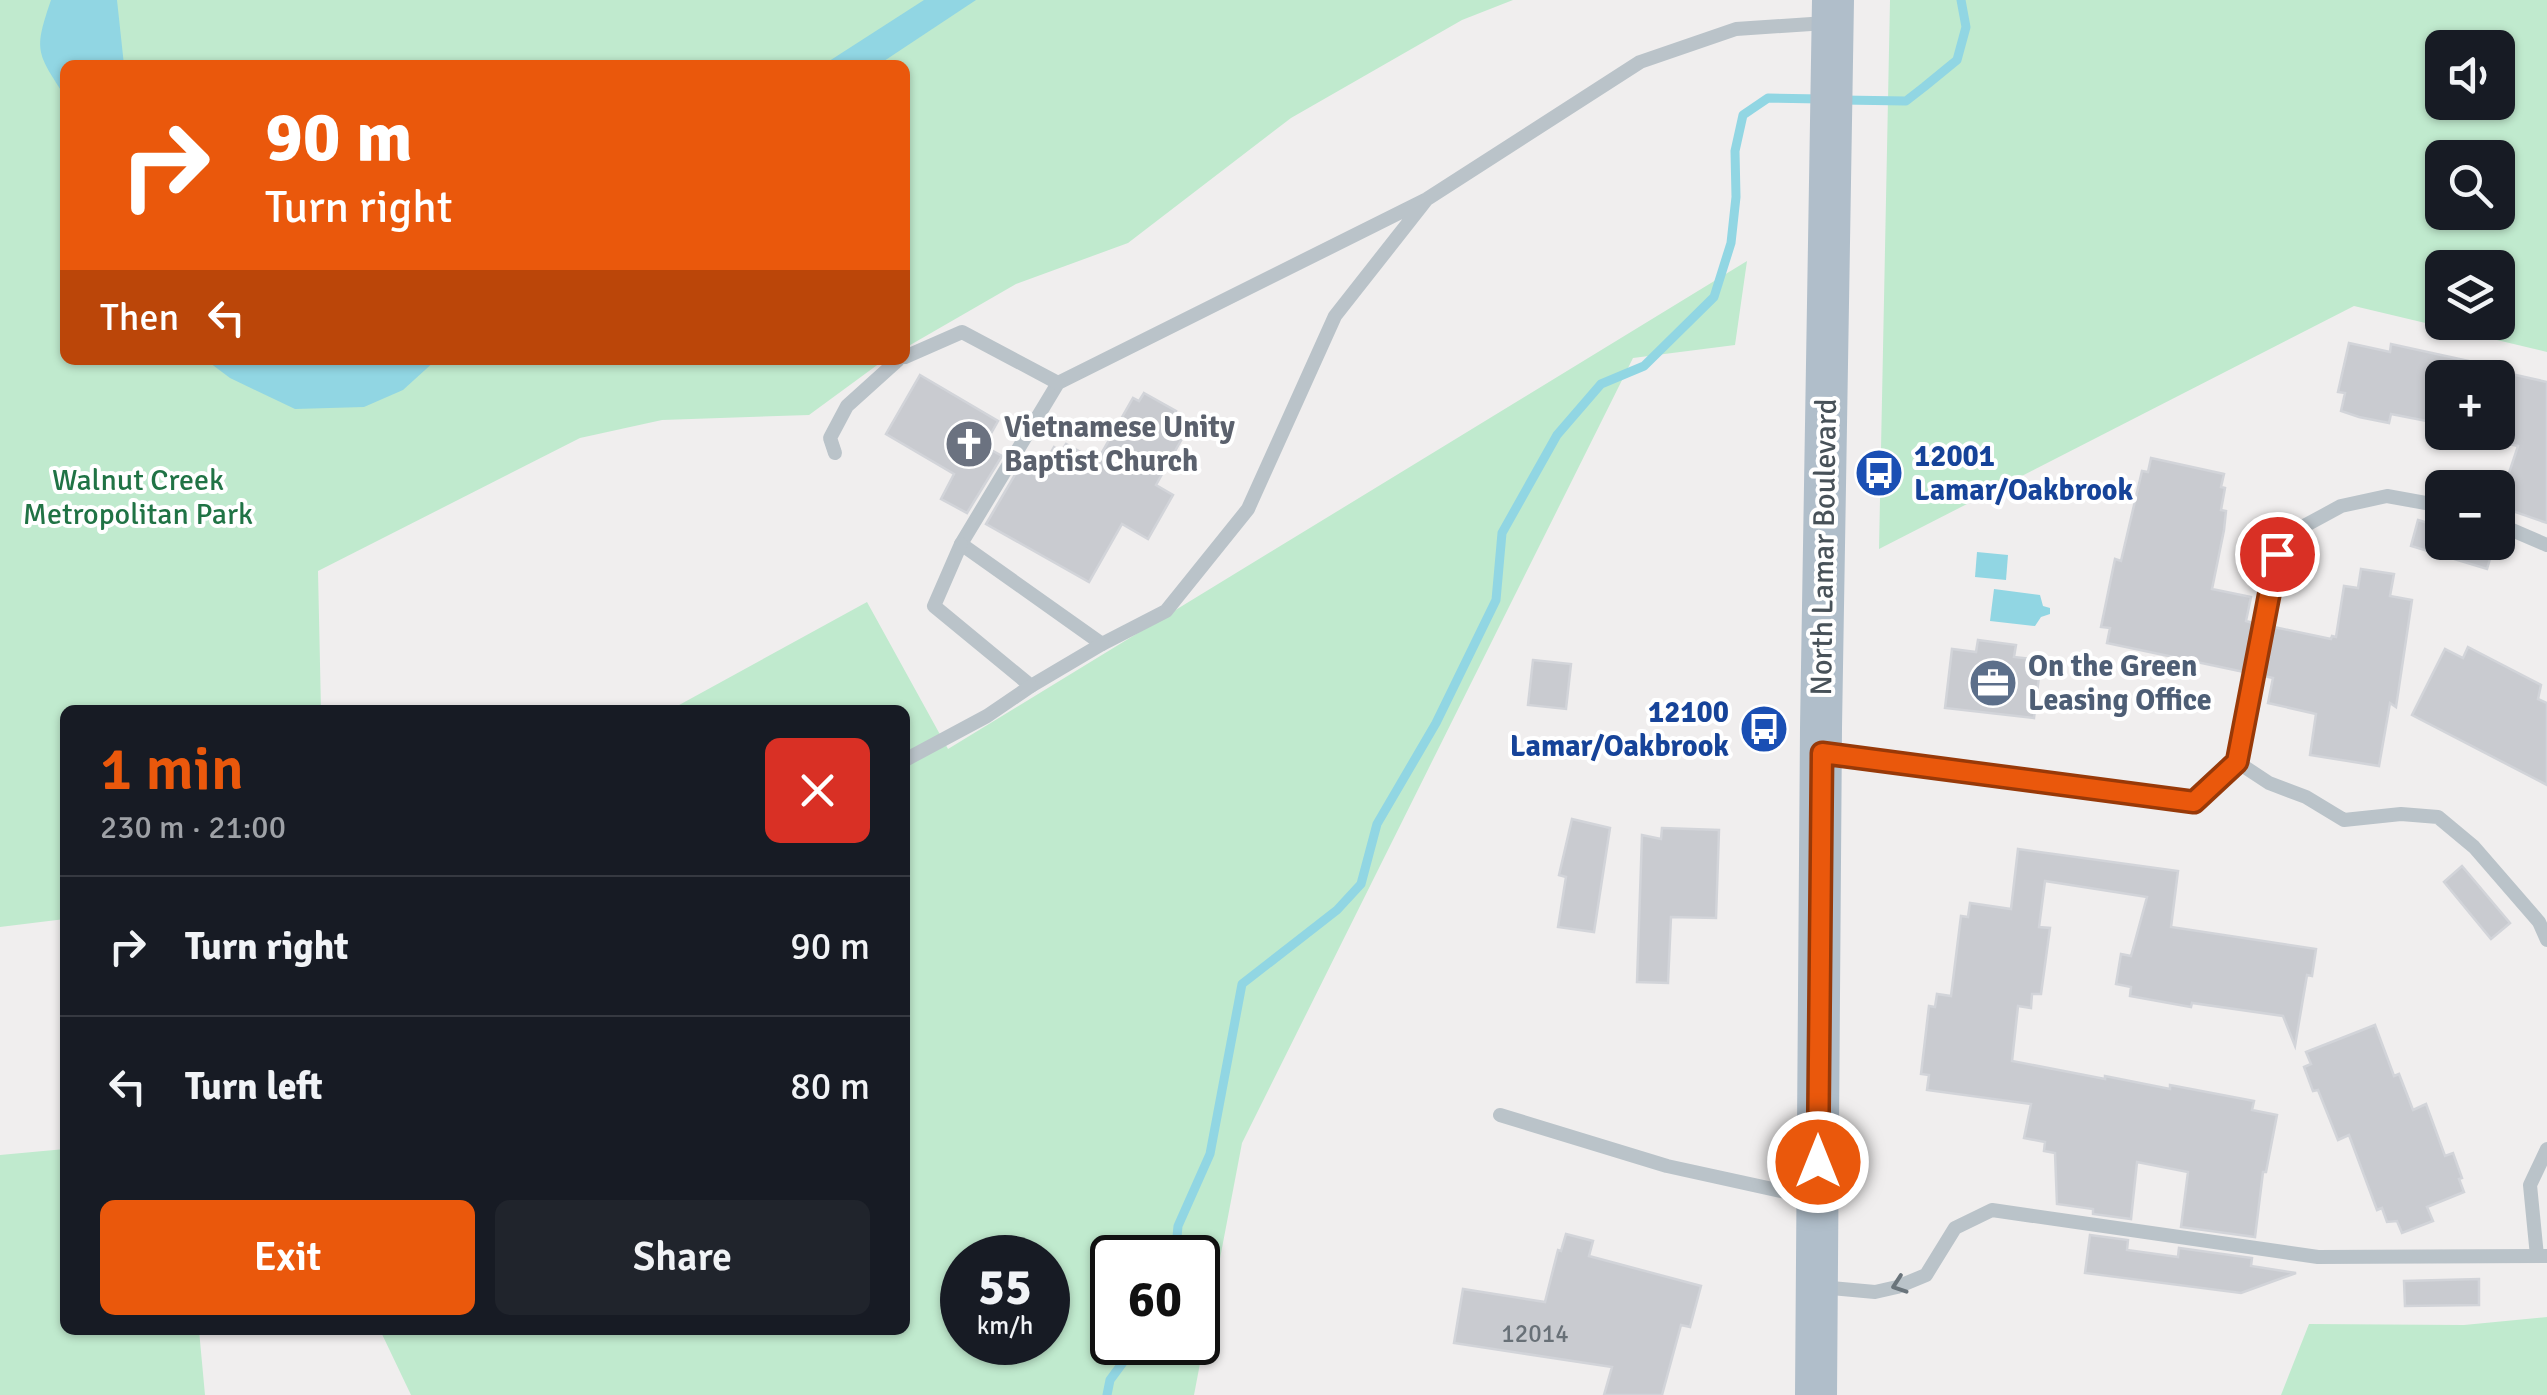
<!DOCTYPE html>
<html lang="en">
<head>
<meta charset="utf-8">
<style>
  body { margin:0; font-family:Signika,sans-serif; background:#20242c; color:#f1f3f6; height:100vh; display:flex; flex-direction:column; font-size:38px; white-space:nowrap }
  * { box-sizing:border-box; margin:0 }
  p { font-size:32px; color:#9ea1a6 }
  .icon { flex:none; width:55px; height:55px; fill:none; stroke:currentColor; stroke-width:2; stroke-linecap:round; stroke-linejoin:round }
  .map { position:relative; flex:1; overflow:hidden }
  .details { position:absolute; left:60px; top:705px; width:850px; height:630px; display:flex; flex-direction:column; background:#171b24; border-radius:15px; box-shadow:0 2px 8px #0004 }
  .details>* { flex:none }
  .top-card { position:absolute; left:60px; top:60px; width:850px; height:305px; border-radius:15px; box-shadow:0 2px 8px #0004; background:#ea580c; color:#fff; overflow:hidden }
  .fabs { position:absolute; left:2425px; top:30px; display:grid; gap:20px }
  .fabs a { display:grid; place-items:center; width:90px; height:90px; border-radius:15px; background:#171b24; box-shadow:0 2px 8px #0004; font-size:50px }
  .speed { position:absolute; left:940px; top:1235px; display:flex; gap:20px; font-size:50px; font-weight:700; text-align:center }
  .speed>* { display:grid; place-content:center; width:130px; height:130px; border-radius:50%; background:#171b24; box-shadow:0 2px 8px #0004; line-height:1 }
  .speed small { font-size:25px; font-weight:400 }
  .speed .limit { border:5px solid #111; border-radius:15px; background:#fff; color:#111 }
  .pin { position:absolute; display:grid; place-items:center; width:85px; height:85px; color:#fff; margin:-42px; border:5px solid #fff; border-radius:50%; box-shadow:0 2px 10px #0007 }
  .me { position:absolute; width:110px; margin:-55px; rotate:0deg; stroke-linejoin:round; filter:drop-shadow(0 0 8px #0008) }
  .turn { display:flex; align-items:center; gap:35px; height:210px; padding:0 40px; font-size:45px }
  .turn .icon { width:130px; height:130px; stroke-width:2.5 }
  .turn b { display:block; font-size:70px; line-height:85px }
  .then { display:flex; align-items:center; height:95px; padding:0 40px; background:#0003; gap:20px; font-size:38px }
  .round { display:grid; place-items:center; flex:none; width:105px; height:105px; border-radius:15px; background:#20242c }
  .overview { display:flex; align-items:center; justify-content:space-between; height:170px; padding:0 40px }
  h1 { font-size:60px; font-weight:600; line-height:75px; color:#ea580c }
  .primary-button { display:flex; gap:20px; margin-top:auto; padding:20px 40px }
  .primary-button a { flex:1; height:115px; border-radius:15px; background:#ea580c; color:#fff; font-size:40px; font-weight:600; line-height:115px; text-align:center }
  .primary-button a+a { background:#20242c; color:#f1f3f6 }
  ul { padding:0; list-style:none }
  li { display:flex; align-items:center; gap:30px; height:140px; padding:0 40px; border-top:2px solid #363941 }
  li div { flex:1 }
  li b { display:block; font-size:38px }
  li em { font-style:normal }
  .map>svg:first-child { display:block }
  .green { fill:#c0eace; fill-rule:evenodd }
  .water { fill:#91d6e3 }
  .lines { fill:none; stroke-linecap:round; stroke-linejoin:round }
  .stream { stroke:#91d6e3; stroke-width:9 }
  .building { fill:#c9cbd0; stroke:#d2d4d9; stroke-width:2.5 }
  .lane { stroke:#bac3c9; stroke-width:14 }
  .primary { stroke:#b0beca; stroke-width:42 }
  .oneway { stroke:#6a747b }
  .route-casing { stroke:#983908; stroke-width:25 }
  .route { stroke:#ea580c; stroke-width:18 }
  .labels { text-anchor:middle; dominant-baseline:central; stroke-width:8; stroke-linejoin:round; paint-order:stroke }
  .number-label { font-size:25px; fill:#687077 }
  .worship-label { font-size:30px; font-weight:bold; fill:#5b616d; stroke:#fff; text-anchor:start }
  .transit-label { font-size:30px; font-weight:bold; fill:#164399; stroke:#fff; text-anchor:start }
  .park-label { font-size:30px; fill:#207345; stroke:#fff }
  .street-label { font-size:30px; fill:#485259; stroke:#fff }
  .service-label { font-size:30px; font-weight:bold; fill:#4e5e75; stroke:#fff; text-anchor:start }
</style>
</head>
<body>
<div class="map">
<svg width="2547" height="1395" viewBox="0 0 2547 1395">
  <rect width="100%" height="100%" fill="#f0eeee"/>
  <g class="green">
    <path d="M0,0H1513L1462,20L1291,118L1128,243L1016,284L905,348V65H65V360H884L809,415L662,420L580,438L318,571L321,710H65V919L0,927Z"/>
    <path d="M1890,0H2547V352L2354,306L1879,549ZM2442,48H2498V102H2442ZM2442,158H2498V212H2442ZM2442,268H2498V322H2442Z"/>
    <path d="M1747,261L1735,345L1633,358L1242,1143L1194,1395H411L380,1330H905V710H670L867,602L948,749ZM962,1258H1048V1342H962ZM1112,1258H1198V1342H1112Z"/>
    <path d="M65,1149V1330H199L205,1395H0V1155Z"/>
    <path d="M2547,1317V1395H2281L2309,1324L2464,1325Z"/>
  </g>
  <g class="water">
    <path d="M51,0H117L124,65H65V96C36,52 34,50 51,0Z"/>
    <path d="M924,0H976L878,65H823Z"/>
    <path d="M206,360H436L403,390L364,407L295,409L230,378Z"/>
    <path d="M1977,552L2008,555L2006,580L1975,577Z"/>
    <path d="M1994,589L2040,595L2043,606L2050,608V614L2041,617L2035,626L1990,621Z"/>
  </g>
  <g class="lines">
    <g class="stream">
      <path d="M1842,100L1906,101L1924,87L1957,60L1966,27L1961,0"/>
      <path d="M1175,1258L1178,1226L1210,1154L1242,984L1337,910L1361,884L1377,824L1436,723L1496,600L1502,533L1557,435L1601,384L1644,366L1714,297L1731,243L1736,197L1735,151L1743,115L1768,98L1821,99"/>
      <path d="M1107,1395L1110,1380L1138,1342"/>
    </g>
  </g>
  <g class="building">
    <path d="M2349,343L2390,352L2391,344L2496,367L2494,378H2442V424L2391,414L2389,423L2359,417L2341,411L2345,393L2338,392Z"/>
    <path d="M2498,371L2547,382V523L2498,506L2518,446L2498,442Z"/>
    <path d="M920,375L998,421L984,446L1002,456L967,513L941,499L954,474L886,434Z"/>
    <path d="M1144,393L1176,411L1171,419L1188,428L1156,485L1173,495L1148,539L1122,524L1089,582L986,524L1020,466L1037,476L1054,447L1061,452L1066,444L1097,461L1133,398L1139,401Z"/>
    <path d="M2151,458L2224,474L2221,487L2225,488L2221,510L2226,511L2224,530L2212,589L2251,597L2246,621L2253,623L2244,672L2107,643L2110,628L2101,627L2115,559L2121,561L2142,471L2148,472Z"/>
    <path d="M2418,520L2442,527V542H2495L2487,569L2411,546Z"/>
    <path d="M2361,569L2394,574L2390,596L2412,600L2396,707L2390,703L2379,766L2310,755L2316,714L2268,703L2273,678L2264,676L2274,627L2331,639L2332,636L2336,637L2344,586L2358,588Z"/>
    <path d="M1978,640L2016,645L2014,657L2041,660L2034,718L1945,708L1952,649L1976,652Z"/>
    <path d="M2468,647L2541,685L2538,699L2547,703V785L2412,715L2445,649L2463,658Z"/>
    <path d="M1533,660L1571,664L1566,709L1528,705Z"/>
    <path d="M1572,819L1610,828L1594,932L1558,927L1566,877L1559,875Z"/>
    <path d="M1662,828L1719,830L1716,918L1671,917L1668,983L1637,982L1642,835L1661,839Z"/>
    <path d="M2018,849L2178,871L2171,927L2316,949L2312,976L2307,975L2295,1046L2283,1016L2192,1003L2191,1007L2130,996L2131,987L2116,984L2121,954L2131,956L2147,897L2045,881L2039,927L2050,928L2041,994H2032L2031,1008L2018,1006L2012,1061L2105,1079V1076L2170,1089V1085L2254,1101L2252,1110L2277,1115L2266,1172H2263L2255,1237L2181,1227L2188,1172L2137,1162L2131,1219L2093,1214V1209L2057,1204L2055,1153L2044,1151L2045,1142L2024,1138L2031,1104L1927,1090L1929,1075L1921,1074L1929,1006L1935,1007L1937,994L1951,996L1961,916L1968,917L1970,903L2011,909Z"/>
    <path d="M2462,866L2510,923L2491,939L2444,882Z"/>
    <path d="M2375,1025L2394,1076L2399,1074L2413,1110L2426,1104L2445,1156L2453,1153L2462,1178L2459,1179L2464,1192L2427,1207L2433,1221L2402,1233L2397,1221L2387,1222L2382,1208L2377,1210L2349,1135L2338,1140L2318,1090L2313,1091L2304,1067L2311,1064L2306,1052Z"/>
    <path d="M1566,1234L1593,1241L1589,1256L1701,1286L1690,1327L1681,1325L1662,1395H1604L1612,1367L1454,1343L1463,1289L1545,1302L1558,1250L1561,1251Z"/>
    <path d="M2090,1235L2128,1240L2127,1250L2178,1257L2179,1248L2252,1258L2251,1266L2296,1273L2241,1293L2085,1273Z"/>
    <path d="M2479,1279V1305L2405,1306L2404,1281Z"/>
  </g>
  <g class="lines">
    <g class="lane">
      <path d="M1427,199L1335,316L1248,509L1166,611L1102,644L961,544L1058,383L1427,199L1640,62L1736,29L1826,23"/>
      <path d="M905,357L962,332L1058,383"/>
      <path d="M835,453L830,438L847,406L898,360"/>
      <path d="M2498,524L2547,545"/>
      <path d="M961,544L934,606L1031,686L1102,644"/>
      <path d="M1827,753L2194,802L2237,762L2277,554L2306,525L2341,506L2387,496L2442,506"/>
      <path d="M905,760L987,716L1031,686"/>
      <path d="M2237,762L2269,783L2306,797L2344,820L2401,814L2438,817L2474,847L2539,922L2547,940"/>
      <path d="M1500,1115L1667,1166L1813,1198"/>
      <path d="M2537,1256L2530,1185L2547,1149"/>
      <path d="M1820,1287L1875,1292L1897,1287L1926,1275L1955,1228L1992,1210L2318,1257L2547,1256"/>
    </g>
    <path class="primary" d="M1816,1395L1821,728L1833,0"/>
  </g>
  <defs><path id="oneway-chevron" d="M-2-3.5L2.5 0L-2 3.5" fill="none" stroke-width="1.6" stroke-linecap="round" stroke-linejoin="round" transform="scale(2.5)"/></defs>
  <use class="oneway" href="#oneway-chevron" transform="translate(1899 1285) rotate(161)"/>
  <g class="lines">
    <g class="route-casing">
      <path id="route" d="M1818,1162L1822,753L2194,802L2237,762L2277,554"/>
    </g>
    <use href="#route" class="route"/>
  </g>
  <defs>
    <g id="church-disc" transform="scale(2.5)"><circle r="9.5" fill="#6b7280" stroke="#fff"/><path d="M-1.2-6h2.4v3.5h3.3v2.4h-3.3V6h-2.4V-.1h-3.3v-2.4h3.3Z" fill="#fff"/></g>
    <g id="bus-disc" transform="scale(2.5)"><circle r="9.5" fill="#1a4fb4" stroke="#fff"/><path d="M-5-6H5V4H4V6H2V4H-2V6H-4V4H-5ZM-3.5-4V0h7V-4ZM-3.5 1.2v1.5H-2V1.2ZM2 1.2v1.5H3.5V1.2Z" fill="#fff"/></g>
    <g id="office-disc" transform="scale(2.5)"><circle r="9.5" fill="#5c6f8a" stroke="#fff"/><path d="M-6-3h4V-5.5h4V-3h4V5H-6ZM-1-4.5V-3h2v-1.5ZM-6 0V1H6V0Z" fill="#fff"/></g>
  </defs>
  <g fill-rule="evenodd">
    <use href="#church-disc" x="969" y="444"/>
    <use href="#bus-disc" x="1879" y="473"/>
    <use href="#office-disc" x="1993" y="683"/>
    <use href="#bus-disc" x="1764" y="729"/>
  </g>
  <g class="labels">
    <g class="number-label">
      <text x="1535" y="1333">12014</text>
    </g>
    <g class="worship-label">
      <text x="1004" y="427">Vietnamese Unity<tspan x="1004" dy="34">Baptist Church</tspan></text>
    </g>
    <g class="transit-label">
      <text x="1914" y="456">12001<tspan x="1914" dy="34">Lamar/Oakbrook</tspan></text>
      <text x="1729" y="712" text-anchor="end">12100<tspan x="1729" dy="34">Lamar/Oakbrook</tspan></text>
    </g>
    <g class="park-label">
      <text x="138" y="480">Walnut Creek<tspan x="138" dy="34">Metropolitan Park</tspan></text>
    </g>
    <g class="street-label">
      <text transform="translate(1824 547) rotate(-89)">North Lamar Boulevard</text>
    </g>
    <g class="service-label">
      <text x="2028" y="666">On the Green<tspan x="2028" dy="34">Leasing Office</tspan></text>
    </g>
  </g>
</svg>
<div class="fabs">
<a><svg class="icon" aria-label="sound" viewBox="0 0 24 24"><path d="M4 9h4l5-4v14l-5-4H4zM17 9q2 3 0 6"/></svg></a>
<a><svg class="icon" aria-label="search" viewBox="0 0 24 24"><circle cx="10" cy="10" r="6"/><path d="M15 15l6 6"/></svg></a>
<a><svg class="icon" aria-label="layers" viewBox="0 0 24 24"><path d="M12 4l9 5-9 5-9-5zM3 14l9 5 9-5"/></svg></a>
<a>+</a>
<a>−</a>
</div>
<div class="speed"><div>55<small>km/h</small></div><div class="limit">60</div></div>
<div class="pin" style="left:2277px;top:554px;background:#d93025"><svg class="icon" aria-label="arrive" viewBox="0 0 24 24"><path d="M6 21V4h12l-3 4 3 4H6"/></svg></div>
<svg class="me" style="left:1818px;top:1162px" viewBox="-20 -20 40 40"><circle r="17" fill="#ea580c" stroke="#fff" stroke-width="3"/><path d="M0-11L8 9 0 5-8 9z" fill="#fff"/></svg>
<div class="top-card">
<div class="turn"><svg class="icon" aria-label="right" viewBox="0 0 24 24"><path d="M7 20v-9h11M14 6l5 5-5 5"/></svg><div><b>90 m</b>Turn right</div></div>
<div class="then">Then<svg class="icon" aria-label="left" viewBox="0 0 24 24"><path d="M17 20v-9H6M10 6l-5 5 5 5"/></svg></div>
</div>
<section class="details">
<div class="overview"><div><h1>1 min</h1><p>230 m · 21:00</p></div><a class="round" style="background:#d93025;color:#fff"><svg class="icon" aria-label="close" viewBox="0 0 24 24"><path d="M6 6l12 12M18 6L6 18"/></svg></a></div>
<ul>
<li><svg class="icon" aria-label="right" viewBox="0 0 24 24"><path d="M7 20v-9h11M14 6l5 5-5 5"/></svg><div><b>Turn right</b></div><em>90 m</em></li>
<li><svg class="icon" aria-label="left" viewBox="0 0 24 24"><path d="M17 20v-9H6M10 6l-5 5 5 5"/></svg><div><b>Turn left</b></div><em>80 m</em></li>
</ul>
<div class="primary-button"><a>Exit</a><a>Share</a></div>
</section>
</div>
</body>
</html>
